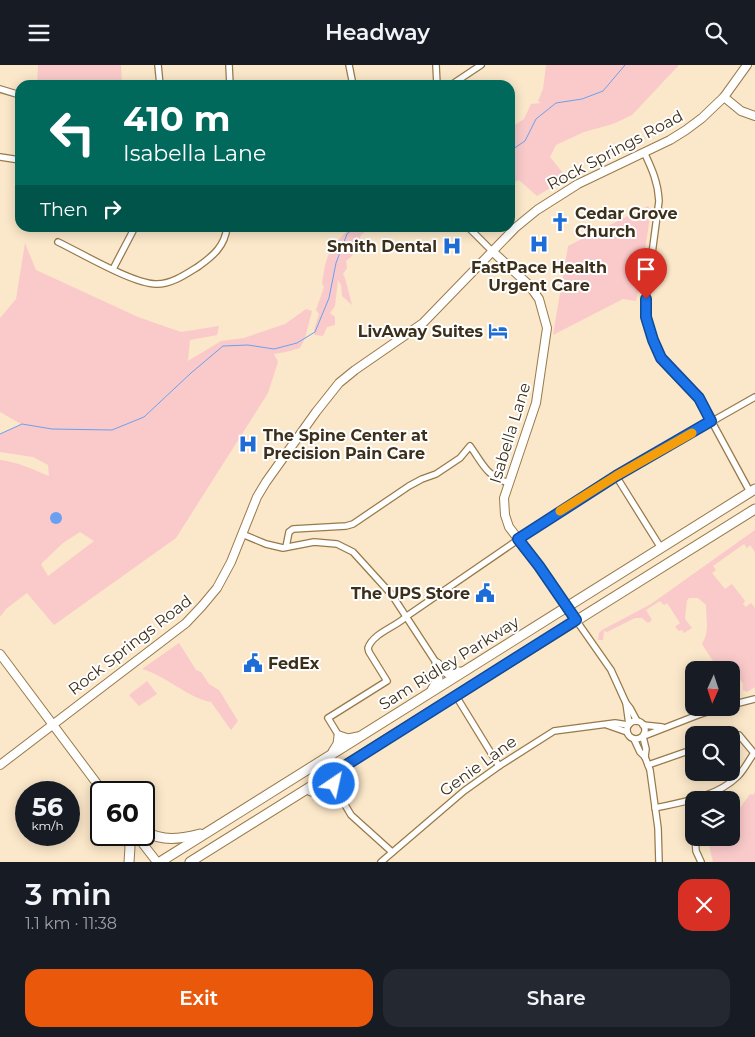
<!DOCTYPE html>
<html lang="en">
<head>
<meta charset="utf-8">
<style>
  body { margin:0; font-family:Montserrat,sans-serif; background:#242831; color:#f1f3f6; height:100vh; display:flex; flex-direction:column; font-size:19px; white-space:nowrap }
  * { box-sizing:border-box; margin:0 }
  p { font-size:16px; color:#9ea1a6 }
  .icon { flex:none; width:28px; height:28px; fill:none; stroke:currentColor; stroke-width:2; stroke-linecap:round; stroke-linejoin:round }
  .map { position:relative; height:797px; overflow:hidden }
  .side { display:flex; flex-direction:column; background:#171b24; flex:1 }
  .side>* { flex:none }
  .guide { position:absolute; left:15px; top:15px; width:500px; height:152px; border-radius:15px; box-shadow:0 2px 12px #0003; background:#00695c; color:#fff; overflow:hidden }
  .needle { width:32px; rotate:183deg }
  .controls { position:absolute; left:685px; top:596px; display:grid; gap:10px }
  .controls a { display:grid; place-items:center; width:55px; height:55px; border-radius:10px; background:#171b24; box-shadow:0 2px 12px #0003; font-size:25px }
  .speed { position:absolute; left:15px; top:716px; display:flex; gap:10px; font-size:25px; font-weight:700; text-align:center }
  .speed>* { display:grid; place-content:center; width:65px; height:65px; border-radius:50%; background:#171b24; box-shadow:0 2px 12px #0003; line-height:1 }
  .speed small { font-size:12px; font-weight:400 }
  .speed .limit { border:2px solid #111; border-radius:8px; background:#fff; color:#111 }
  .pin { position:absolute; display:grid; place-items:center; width:42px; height:42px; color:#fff; margin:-51px -21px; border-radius:50% 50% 50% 0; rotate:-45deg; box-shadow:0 0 5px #0007 }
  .pin .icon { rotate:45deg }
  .me { position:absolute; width:55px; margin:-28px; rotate:34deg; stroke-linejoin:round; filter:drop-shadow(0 0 4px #0008) }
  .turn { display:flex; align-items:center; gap:18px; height:105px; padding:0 25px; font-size:22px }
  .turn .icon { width:65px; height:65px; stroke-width:2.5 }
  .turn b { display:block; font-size:35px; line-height:42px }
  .then { display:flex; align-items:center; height:48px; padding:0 25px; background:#0003; gap:10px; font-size:19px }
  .round { display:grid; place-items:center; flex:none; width:52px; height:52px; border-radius:15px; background:#242831 }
  .headline { display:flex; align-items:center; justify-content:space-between; height:85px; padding:0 25px }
  h1 { font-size:30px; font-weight:600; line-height:38px }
  .primary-button { display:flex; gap:10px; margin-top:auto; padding:10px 25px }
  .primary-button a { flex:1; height:58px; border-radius:15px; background:#ea580c; color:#fff; font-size:20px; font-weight:600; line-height:58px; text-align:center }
  .primary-button a+a { background:#242831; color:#f1f3f6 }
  header { display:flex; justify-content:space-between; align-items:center; height:65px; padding:0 25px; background:#171b24; font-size:22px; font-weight:600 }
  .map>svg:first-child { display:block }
  .green { fill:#facaca; fill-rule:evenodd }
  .water { fill:#6aa0f0 }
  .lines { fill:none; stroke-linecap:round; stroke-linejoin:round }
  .stream { stroke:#6aa0f0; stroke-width:1 }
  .street-casing { stroke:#987a4a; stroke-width:8 }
  .secondary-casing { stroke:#987a4a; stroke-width:10 }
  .primary-casing { stroke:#987a4a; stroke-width:11 }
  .street { stroke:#fff; stroke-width:5.5 }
  .secondary { stroke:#fff; stroke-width:8 }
  .primary { stroke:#fff; stroke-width:9 }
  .route-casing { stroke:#114b97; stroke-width:12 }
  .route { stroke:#1a73e8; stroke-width:9 }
  .slow { stroke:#f59e0b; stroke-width:9 }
  .labels { text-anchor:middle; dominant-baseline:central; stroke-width:4; stroke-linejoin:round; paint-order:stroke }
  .street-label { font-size:16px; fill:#3d301b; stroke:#fff }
  .poi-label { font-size:16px; font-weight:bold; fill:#3d301b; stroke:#fff; text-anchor:start }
</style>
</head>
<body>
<header><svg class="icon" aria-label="menu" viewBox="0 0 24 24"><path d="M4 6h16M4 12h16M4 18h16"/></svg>Headway<svg class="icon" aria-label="search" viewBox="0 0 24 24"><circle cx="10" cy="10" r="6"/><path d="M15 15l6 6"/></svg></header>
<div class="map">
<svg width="755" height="797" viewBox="0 0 755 797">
  <rect width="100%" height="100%" fill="#fbe7c9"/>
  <g class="green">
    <path d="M38,0H121L122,20H37Z"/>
    <path d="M546,0H679L632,50L613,59L584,67L556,80L550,92L567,113L537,131L519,115L510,119V63L524,54L531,39L541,38L538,36L543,24Z"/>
    <path d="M648,141L651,145L639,224L636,236L623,234L553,270L568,181Z"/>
    <path d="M350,163H370L361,170L352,191L346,196L347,203L343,209L345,213L352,240L342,231L341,220L338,215L335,241L330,248L335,252V260L327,262L323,271L315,270L314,265L319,249L316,245L324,222L322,218L325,200L331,182Z"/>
    <path d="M25,178L36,205L138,252L181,267L219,261L217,270L190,275L188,296L221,276L244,273L285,259L306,244L312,246L305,273L300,283L286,287L274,289L278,297L268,328L176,473L54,560L27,528L6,544L0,552V395C18,397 34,405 49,411L48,400L33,392L0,387V369L21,359L0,347V253L16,234ZM80,467L94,476L48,511L41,499L63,478Z"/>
    <path d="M755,465V487L750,480L747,483L744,479L713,501L716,505L712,508L725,524L732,519L745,536L743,539L746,542L751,538L755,543V622L747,627L743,625V618L736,611L731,616V605H719L702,579C710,566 706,555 706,540L698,533H689L687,535L685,554L692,563L684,568L682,565L679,566L675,562L680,558L667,538L664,540L660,536L646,545L652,555L648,558L642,553H635L607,567L604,566L603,575H598L599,568L602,565L651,539Z"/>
    <path d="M179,578L196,605L201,607L209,619L219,625L238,656L231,665L211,637C186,632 167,611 142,604Z"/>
    <path d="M147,616L157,629L139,641L129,630Z"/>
    <path d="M755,727V797H713L708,776H714V773L731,772V745L736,744L733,750L734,751L750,729L753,730Z"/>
  </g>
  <circle class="water" cx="56" cy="453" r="6"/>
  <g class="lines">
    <g class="stream">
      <path d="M510,86L525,76L536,54L556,38L582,34L603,26L625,0"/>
      <path d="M0,369L22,359L52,364L112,365L144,352L191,308L223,281L248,280L274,284L297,278L315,267L329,233L336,198L347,169L355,162"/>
    </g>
    <g class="street-casing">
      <g id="street">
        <path d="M158,0L160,20"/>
        <path d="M229,0L230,20"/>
        <path d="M349,0L353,20"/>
        <path d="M436,0L437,20"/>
        <path d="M451,20L481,0"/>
        <path d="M0,24L20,30"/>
        <path d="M644,87C652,104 658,117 659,136L646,234V252L653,275L661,293L699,333L750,427"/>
        <path d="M0,92L20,95"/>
        <path d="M468,162L492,186"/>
        <path d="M58,177C81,188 135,220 157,219C172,219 186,209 199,201C213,191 225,181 227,162"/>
        <path d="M113,204L135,162"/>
        <path d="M616,411L661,483"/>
        <path d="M242,469L266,479L283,483L314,477L337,479L353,487L392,530L437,599"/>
        <path d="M286,482L289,467L293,464L346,461L353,459L409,421L422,414L436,409L460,393L470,381C483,399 486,411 509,418"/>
        <path d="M576,555L611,605L626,638L629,659"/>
        <path d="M456,631L499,701"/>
        <path d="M626,638L630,643L637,656"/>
        <path d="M731,640L755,634"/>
        <circle cx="636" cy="665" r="9"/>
        <path d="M607,660L627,667"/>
        <path d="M643,660L662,662"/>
        <path d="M339,671L328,653L387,616L369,587L368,583C373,568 396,562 407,551L557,448L616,411L755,332"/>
        <path d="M644,671L698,650L723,642"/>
        <path d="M643,672L646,684L645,692"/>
        <path d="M634,674L640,687L645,692L650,705L658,763L659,797"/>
        <path d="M648,700L694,684"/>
        <path d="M338,728L351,750L392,787"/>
        <path d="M691,736L694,764"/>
        <path d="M655,743C683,737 717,732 738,711C744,705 749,695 754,688L739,670L731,671"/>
        <path d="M695,772L696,786L701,797"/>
        <path d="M381,797L464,726L499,701L554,666L615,658L628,660"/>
      </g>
    </g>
    <g class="secondary-casing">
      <g id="secondary">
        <path d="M724,32L741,46L755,51"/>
        <path d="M492,186L529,220L539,234L547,263L536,338L504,433L505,450L509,462L539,501L576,555"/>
        <path d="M0,589L104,728"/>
        <path d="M0,700L186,558L202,541L217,523L231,497L257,432L266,417L316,347L339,318L355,305L423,258L515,163L537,145L578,119L670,75L686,65L702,53L724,32L747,0"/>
        <path d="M136,770L157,797"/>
      </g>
    </g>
    <g class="primary-casing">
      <g id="primary">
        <path d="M437,599L448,608L460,607"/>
        <path d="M432,625L438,615L437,599"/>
        <path d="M333,687L338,679L339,671L348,674L358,672"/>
        <path d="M311,726C321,721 329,722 338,728"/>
        <path d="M144,766C163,777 180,774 200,769"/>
        <path d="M128,770L130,782L129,797"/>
        <path d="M160,797L755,424"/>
        <path d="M190,797L755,444"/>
      </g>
    </g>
    <use href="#street" class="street"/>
    <use href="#secondary" class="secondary"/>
    <use href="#primary" class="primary"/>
  </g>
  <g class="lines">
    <g class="route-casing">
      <path id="route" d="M334,719V715L340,704L576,555L539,501L518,474L616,411L711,356L699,333L661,293L653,275L646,252V234"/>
    </g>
    <use href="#route" class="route"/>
    <path class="slow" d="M560,446L616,411L692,368"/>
  </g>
  <defs>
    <g id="church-bare" transform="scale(1.5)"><path d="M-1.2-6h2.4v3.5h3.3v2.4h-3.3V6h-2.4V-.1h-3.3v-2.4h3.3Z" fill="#1e6dd7" stroke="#fff" stroke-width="2.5" paint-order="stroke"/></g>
    <g id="hospital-bare" transform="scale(1.5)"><path d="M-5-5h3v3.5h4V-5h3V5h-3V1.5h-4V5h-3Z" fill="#1e6dd7" stroke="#fff" stroke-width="2.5" paint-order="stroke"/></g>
    <g id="hotel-bare" transform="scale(1.5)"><path d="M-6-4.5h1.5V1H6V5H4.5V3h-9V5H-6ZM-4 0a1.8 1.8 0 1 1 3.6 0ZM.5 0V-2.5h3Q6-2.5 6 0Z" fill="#1e6dd7" stroke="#fff" stroke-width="2.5" paint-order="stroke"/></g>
    <g id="civic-bare" transform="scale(1.5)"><path d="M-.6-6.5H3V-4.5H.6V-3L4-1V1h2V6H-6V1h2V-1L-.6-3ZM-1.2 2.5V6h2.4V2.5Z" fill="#1e6dd7" stroke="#fff" stroke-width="2.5" paint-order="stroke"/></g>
  </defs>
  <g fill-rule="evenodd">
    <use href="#church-bare" x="560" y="157"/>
    <use href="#hospital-bare" x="539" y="179"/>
    <use href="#hospital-bare" x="452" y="181"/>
    <use href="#hotel-bare" x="498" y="266"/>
    <use href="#hospital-bare" x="248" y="379"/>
    <use href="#civic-bare" x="485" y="528"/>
    <use href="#civic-bare" x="253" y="598"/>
  </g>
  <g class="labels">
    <g class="street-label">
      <text transform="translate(615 85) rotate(-28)">Rock Springs Road</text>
      <text transform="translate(510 368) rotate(-73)">Isabella Lane</text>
      <text transform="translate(130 580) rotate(-38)">Rock Springs Road</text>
      <text transform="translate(449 598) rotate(-32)">Sam Ridley Parkway</text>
      <text transform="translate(478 701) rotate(-36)">Genie Lane</text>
    </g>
    <g class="poi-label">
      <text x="575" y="148">Cedar Grove<tspan x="575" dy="18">Church</tspan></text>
      <text x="437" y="181" text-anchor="end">Smith Dental</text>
      <text x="539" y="202" text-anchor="middle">FastPace Health<tspan x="539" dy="18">Urgent Care</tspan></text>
      <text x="483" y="266" text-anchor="end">LivAway Suites</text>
      <text x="263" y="370">The Spine Center at<tspan x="263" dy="18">Precision Pain Care</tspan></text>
      <text x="470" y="528" text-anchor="end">The UPS Store</text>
      <text x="268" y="598">FedEx</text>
    </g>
  </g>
</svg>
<div class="controls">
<a><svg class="needle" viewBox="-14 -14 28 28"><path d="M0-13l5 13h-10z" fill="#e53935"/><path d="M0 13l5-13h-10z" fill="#9ea1a6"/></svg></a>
<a><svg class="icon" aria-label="search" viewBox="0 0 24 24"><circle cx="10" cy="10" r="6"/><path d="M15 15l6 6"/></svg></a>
<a><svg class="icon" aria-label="layers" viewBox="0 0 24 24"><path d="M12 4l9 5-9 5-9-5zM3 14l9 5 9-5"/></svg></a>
</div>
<div class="speed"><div>56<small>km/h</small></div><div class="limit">60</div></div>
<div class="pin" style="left:646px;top:234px;background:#d93025"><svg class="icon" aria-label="arrive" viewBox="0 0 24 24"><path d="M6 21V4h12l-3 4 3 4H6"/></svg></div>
<svg class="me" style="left:334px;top:719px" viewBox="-20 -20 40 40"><circle r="17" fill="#1a73e8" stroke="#fff" stroke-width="3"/><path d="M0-11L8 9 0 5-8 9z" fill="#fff"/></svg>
<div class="guide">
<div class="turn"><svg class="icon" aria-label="left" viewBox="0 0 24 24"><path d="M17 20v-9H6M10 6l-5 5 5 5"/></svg><div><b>410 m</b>Isabella Lane</div></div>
<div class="then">Then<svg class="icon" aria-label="right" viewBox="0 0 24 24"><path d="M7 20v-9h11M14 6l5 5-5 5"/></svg></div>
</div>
</div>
<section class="side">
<div class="headline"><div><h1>3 min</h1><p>1.1 km · 11:38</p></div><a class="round" style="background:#d93025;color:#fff"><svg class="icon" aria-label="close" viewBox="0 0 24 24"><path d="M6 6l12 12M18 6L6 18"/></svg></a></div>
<div class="primary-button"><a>Exit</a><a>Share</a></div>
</section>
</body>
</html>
